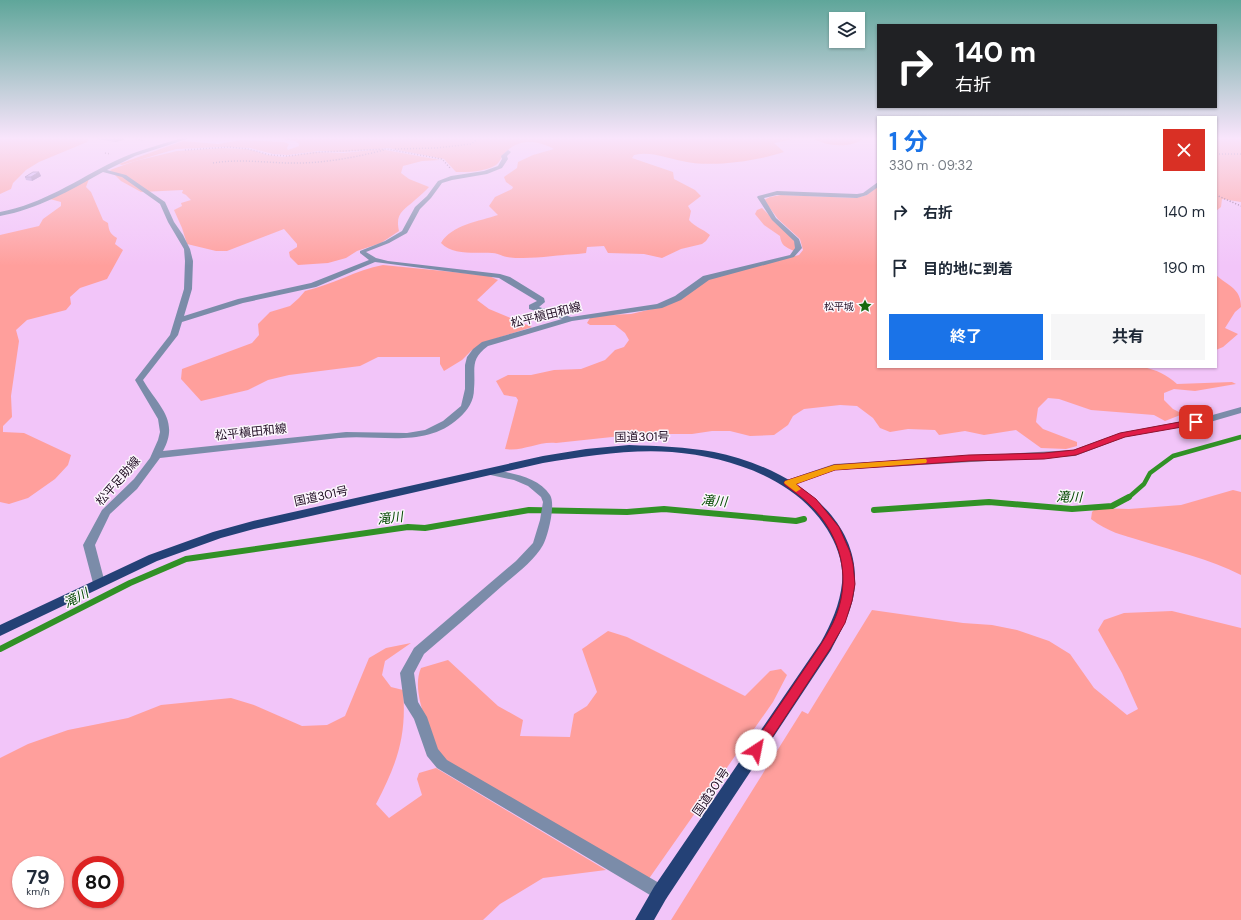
<!DOCTYPE html>
<html lang="ja">
<head>
<meta charset="utf-8">
<style>
  body { margin:0; font-family:"DM Sans","Noto Sans JP",sans-serif; background:#f6f6f7; color:#1f2937; height:100vh; display:flex; flex-direction:column; font-size:15px; white-space:nowrap }
  * { box-sizing:border-box; margin:0 }
  p { font-size:13px; color:#747a83 }
  .icon { flex:none; width:22px; height:22px; fill:none; stroke:currentColor; stroke-width:2; stroke-linecap:round; stroke-linejoin:round }
  .map { position:relative; flex:1; overflow:hidden }
  .sheet { position:absolute; left:877px; top:116px; width:340px; height:252px; display:flex; flex-direction:column; background:#fff; border-radius:0px; box-shadow:0 1px 3px #0004 }
  .sheet>* { flex:none }
  .hud { position:absolute; left:877px; top:24px; width:340px; height:84px; border-radius:0px; box-shadow:0 1px 3px #0004; background:#202124; color:#fff; overflow:hidden }
  .fabs { position:absolute; left:829px; top:12px; display:grid; gap:8px }
  .fabs a { display:grid; place-items:center; width:36px; height:36px; border-radius:0px; background:#fff; box-shadow:0 1px 3px #0004; font-size:20px }
  .speed { position:absolute; left:12px; top:856px; display:flex; gap:8px; font-size:20px; font-weight:700; text-align:center }
  .speed>* { display:grid; place-content:center; width:52px; height:52px; border-radius:50%; background:#fff; box-shadow:0 1px 3px #0004; line-height:1 }
  .speed small { font-size:10px; font-weight:400 }
  .speed .limit { border:6px solid #d22; background:#fff; color:#111 }
  .pin { position:absolute; display:grid; place-items:center; width:34px; height:34px; color:#fff; margin:-17px; border-radius:8px; box-shadow:0 2px 6px #0006 }
  .me { position:absolute; width:44px; margin:-22px; rotate:34deg; stroke-linejoin:round; filter:drop-shadow(0 0 3px #0008) }
  .turn { display:flex; align-items:center; gap:14px; height:84px; padding:0 12px; font-size:18px }
  .turn .icon { width:52px; height:52px; stroke-width:2.5 }
  .turn b { display:block; font-size:28px; line-height:34px }
  .round { display:grid; place-items:center; flex:none; width:42px; height:42px; border-radius:0px; background:#f6f6f7 }
  .overview { display:flex; align-items:center; justify-content:space-between; height:68px; padding:0 12px }
  h1 { font-size:24px; font-weight:700; line-height:30px; color:#1a73e8 }
  .cta { display:flex; gap:8px; margin-top:auto; padding:8px 12px }
  .cta a { flex:1; height:46px; border-radius:0px; background:#1a73e8; color:#fff; font-size:16px; font-weight:700; line-height:46px; text-align:center }
  .cta a+a { background:#f6f6f7; color:#1f2937 }
  ul { padding:0; list-style:none }
  li { display:flex; align-items:center; gap:12px; height:56px; padding:0 12px }
  li div { flex:1 }
  li b { display:block; font-size:15px }
  li em { font-style:normal }
  .map>svg:first-child { display:block }
  .green { fill:#ff9f9c; fill-rule:evenodd }
  .lines { fill:none; stroke-linecap:round; stroke-linejoin:round }
  .stream-far1 { stroke:#319126; stroke-width:4.5 }
  .stream { stroke:#319126; stroke-width:6 }
  .path { stroke:#826286; stroke-width:1.5; stroke-dasharray:1 2; stroke-linecap:butt }
  .minor { fill:#7b8ca9; fill-rule:evenodd }
  .trunk { fill:#244176; fill-rule:evenodd }
  .wall { fill:#aa91d0 }
  .shaded-wall { fill:#8b76a9 }
  .building { fill:#c6a9f2; stroke:#8b76a9 }
  .route { fill:#e11d48; stroke:#92132f }
  .slow { fill:#f59e0b }
  .labels { text-anchor:middle; dominant-baseline:central; stroke-width:3; stroke-linejoin:round; paint-order:stroke }
  .far-poi-label { font-size:10px; fill:#200c23; stroke:#fbf6fc; text-anchor:end }
  .street-label { font-size:12px; fill:#200c23; stroke:#fbf6fc }
  .water-label { font-size:13px; font-style:italic; fill:#034800; stroke:#fbf6fc }
</style>
</head>
<body>
<div class="map">
<svg width="1241" height="920" viewBox="0 0 1241 920">
  <rect width="100%" height="100%" fill="#f2c5f9"/>
  <g class="green">
    <path d="M0,137H90L87,142L39,162L26,170L13,183L11,189L0,194Z"/>
    <path d="M284,137H803L774,143L784,152C757,161 710,168 682,161C666,158 651,151 634,155L632,158L673,172L674,179L695,190L701,196L688,206L691,211L689,220C695,227 703,229 710,235L706,241L702,244L681,249L662,258L644,254L608,253L604,246L587,247L586,253L578,254C555,255 530,260 507,257C502,256 497,253 492,253C476,252 453,256 441,243C451,225 480,221 498,215L489,206L495,197L512,189L513,187L506,182L504,177L517,168L518,162L533,155L554,149C538,140 518,138 505,153C501,157 500,162 496,165C485,172 468,172 456,172L444,159L388,148L343,152L319,151L288,155L273,154L250,148L221,147L176,149L122,165L119,164L183,141L218,144L241,140L284,142L289,144L287,148L288,150L299,146V144L295,141L283,139Z"/>
    <path d="M809,137H865C856,147 834,147 821,142C817,141 814,138 809,137Z"/>
    <path d="M1216,137H1241V202L1222,199L1221,207L1216,211Z"/>
    <path d="M222,148L247,149L268,155L283,157L314,152L344,153L380,149L440,160L422,161L403,166L401,173L409,179L429,187C425,191 420,196 415,200C403,211 395,213 399,231L381,243L357,251L346,258L328,263L298,265L290,257L289,252L297,247V244L284,229L227,251H216L187,244L182,228L174,210L182,206L181,203L191,200L186,195L182,193L183,190L141,192L121,181L110,170L135,161L177,151Z"/>
    <path d="M89,179L86,187L91,192L103,220L108,223C109,231 110,234 117,238L115,244L123,250L107,279L80,288L70,297L71,304L66,310L27,320L16,330L19,341L11,396L12,417L3,426V432L24,433L71,455L68,465L55,479L28,498L9,504L0,502V235L39,226L43,219L61,206V202L50,199Z"/>
    <path d="M878,186V367H1143C1157,370 1167,375 1177,384L1232,382L1236,384L1195,391L1174,389L1164,393V400L1173,409L1183,414L1165,421L1154,415L1091,410L1059,399L1048,398L1038,408L1036,422L1043,429L1077,442V446L1066,449L1041,448L1016,430L984,435L965,431L939,435L935,430L908,429L890,432L880,428L873,418L857,406L840,405L804,409L793,416L788,425L774,435L750,436L730,431H712L692,434H640L556,443C538,441 523,452 505,449L518,400L516,397L504,395L496,381L508,375H531L554,370L581,369L605,360L615,350L624,347L629,340L625,333L615,325H590L587,323L590,318L607,315L631,314L669,305L708,279L799,255L803,250L800,239L778,219L764,200L770,197L781,195L856,198L867,195Z"/>
    <path d="M762,208L793,239L796,245L794,251C785,247 781,245 780,236L764,225L755,214L757,210Z"/>
    <path d="M383,265L463,273L489,276L498,280L477,300L489,309L532,327L482,343L471,351L462,360L444,371L440,364V357H378L360,366L289,375L268,380L248,390L201,401L181,379L182,369L252,343L259,335L258,324L270,312L290,306L299,298L305,291C332,285 356,270 383,265Z"/>
    <path d="M1216,275C1228,286 1241,288 1241,307L1235,312L1225,328L1238,334L1223,347L1216,350Z"/>
    <path d="M1233,490L1241,492V575C1209,559 1175,551 1142,541C1122,535 1108,532 1091,519L1092,512L1096,508L1129,509L1181,505Z"/>
    <path d="M872,610L963,623L992,625L1017,630L1049,641L1070,654L1094,688L1127,715L1138,709L1122,673L1098,630L1104,620L1124,613L1172,611L1241,628V920H671L802,711L808,714Z"/>
    <path d="M608,631L627,637L745,696L770,671L781,669L787,675L773,702L648,880L447,761L440,756C431,732 410,693 421,668L448,660L498,706L523,720L520,736L570,737L574,714L587,706L597,692L582,649Z"/>
    <path d="M411,643L385,661L382,675L391,687L403,690C407,736 397,764 376,804L389,818L422,795L417,779L419,773L436,768L606,870L543,878L500,904L483,920H0V758L28,744L68,730L128,718L161,705L231,698L254,705L302,726L327,725L345,716L369,658L386,648ZM21,865H55V899H21ZM81,865H115V899H81Z"/>
  </g>
  <g class="lines">
    <path class="stream-far1" d="M1128,498L1144,484L1150,473L1173,456L1241,437"/>
    <g class="stream">
      <path d="M874,510L989,502L1072,509L1112,506L1129,497"/>
      <path d="M0,649L130,583L186,559L408,527L425,528L529,510L627,512L664,509L796,521L804,519"/>
    </g>
    <g class="path">
      <path d="M130,137L144,141"/>
      <path d="M395,149L436,148L471,144L475,141L474,137"/>
      <path d="M185,150L229,147L248,149L270,155L288,156L320,152L387,149L442,159L451,169"/>
      <path d="M105,153L111,154"/>
      <path d="M1216,154H1241"/>
      <path d="M213,163C243,158 272,164 302,163C330,162 357,157 384,150"/>
      <path d="M1216,195L1241,206"/>
    </g>
    <g class="minor">
      <path d="M184,137H193L135,156L107,170L126,175L165,202L174,222L183,235L190,249L193,261L192,289L184,316L238,299L311,283L369,260L360,253V251L385,241L402,231L415,207L427,196L438,181L451,176L484,171L498,166L502,159L501,156L508,150L511,152L507,156L508,159L502,168L487,174L452,180L442,183L431,198L420,209L407,233L389,243L366,252L376,258L388,261L500,274L510,277L544,298L545,302L539,307L571,317L657,304L675,296L703,276L790,255L795,248L794,241L772,220L757,197L758,196L777,191L857,194L863,193L878,182V187L867,195L857,198L777,195L764,198L776,218L799,239L802,248L794,257L709,280L681,300L662,308L572,321L488,346C469,360 476,369 474,389C474,401 468,410 459,418C425,449 380,434 339,438L160,458L137,489L110,514L95,545L105,583L103,586L99,587L95,586L93,583L83,545L102,510L134,479L150,458L158,440L160,432L158,419L135,380L170,335L184,289L185,261L184,249L168,222L160,204L122,177L103,172C69,191 38,209 0,216V212C43,204 76,180 115,161C137,150 161,145 184,137ZM375,262L499,278L537,301L529,305V309L562,319L482,342L473,349L467,357L465,365V389L461,406L443,421L425,430L407,433L346,432L163,451C180,420 158,406 143,380L178,335L182,322L243,303L316,287Z"/>
      <path d="M1241,407V413L1210,422L1125,437L1075,456L835,470L788,486L783,483L784,481L834,464L1073,450L1120,433L1209,416Z"/>
      <path d="M490,469C510,473 538,476 550,495C556,504 548,536 543,545C535,560 515,575 502,586C476,609 450,632 424,654L414,673L418,702L427,717L438,749L447,760L666,887L668,893L666,899L660,901L437,768L427,756L414,719L404,703L400,673L414,648L516,561L533,543L540,520L543,502L541,497L528,486L514,480L486,474L485,472L486,470Z"/>
    </g>
    <path class="trunk" d="M629,445C658,446 686,447 714,452C777,464 857,508 855,581C855,606 842,629 831,650L666,899L654,920H635L654,887L821,642C831,624 840,604 842,583C844,564 837,545 827,529C795,478 730,457 672,452C629,449 586,456 543,463L254,529L221,538L157,561L0,636V625L149,555L213,532L253,521L543,456L586,449Z"/>
  </g>
  <g class="wall">
    <path d="M95,137H123L124,140L115,142L96,139Z"/>
    <path d="M39,172L41,176L32,181L26,180L25,177Z"/>
  </g>
  <g class="shaded-wall">
    <path d="M113,137H123L124,140L115,142Z"/>
    <path d="M39,172L41,176L32,181L31,177Z"/>
  </g>
  <path class="building" d="M33,172H39L31,177H25Z"/>
  <linearGradient id="sky" x2="0" y2="1"><stop stop-color="#5fa69a"/><stop offset="0.52" stop-color="#f9e5fc"/><stop offset="1" stop-color="#f9e5fc" stop-opacity="0"/></linearGradient>
  <rect width="1241" height="266" fill="url(#sky)"/>
  <path class="route" d="M1196,419L1199,420L1200,422L1199,424L1125,437L1076,455L1044,459L969,461L835,470L796,484L816,499L839,527L850,552L853,564L855,584L852,601L845,623L830,649L761,754L756,756L752,754L750,750L752,746C769,721 786,696 803,671C813,656 825,640 833,623C853,581 842,535 809,504C802,497 793,491 785,485L784,483L785,481L834,465L969,455L1044,453L1074,450L1120,433Z"/>
  <path class="slow" d="M922,459H926L927,461L926,463L835,470L796,484L801,489L796,492L784,483L785,481L834,465Z"/>
  <defs>
    <g id="sight-bare" transform="scale(1.08)"><path d="M0-6L1.8-2.2L6-1.7L2.9 1.2L3.7 5.4L0 3.3L-3.7 5.4L-2.9 1.2L-6-1.7L-1.8-2.2Z" fill="#17690d" stroke="#fbf6fc" stroke-width="2.5" paint-order="stroke"/></g>
  </defs>
  <g fill-rule="evenodd">
    <use href="#sight-bare" x="865" y="306"/>
  </g>
  <g class="labels">
    <g class="far-poi-label">
      <text x="854" y="306">松平城</text>
    </g>
    <g class="street-label">
      <text transform="translate(546 315) rotate(-14)">松平槇田和線</text>
      <text transform="translate(251 432) rotate(-6)">松平槇田和線</text>
      <text transform="translate(642 437) rotate(-1)">国道301号</text>
      <text transform="translate(118 481) rotate(-49)">松平足助線</text>
      <text transform="translate(321 496) rotate(-12)">国道301号</text>
      <text transform="translate(711 792) rotate(-56)">国道301号</text>
    </g>
    <g class="water-label">
      <text transform="translate(1069 497) rotate(1)">滝川</text>
      <text transform="translate(714 501) rotate(4)">滝川</text>
      <text transform="translate(390 518) rotate(-7)">滝川</text>
      <text transform="translate(76 598) rotate(-27)">滝川</text>
    </g>
  </g>
</svg>
<div class="fabs">
<a><svg class="icon" aria-label="layers" viewBox="0 0 24 24"><path d="M12 4l9 5-9 5-9-5zM3 14l9 5 9-5"/></svg></a>
</div>
<div class="speed"><div>79<small>km/h</small></div><div class="limit">80</div></div>
<div class="pin" style="left:1196px;top:422px;background:#d93025"><svg class="icon" aria-label="arrive" viewBox="0 0 24 24"><path d="M6 21V4h12l-3 4 3 4H6"/></svg></div>
<svg class="me" style="left:756px;top:750px" viewBox="-20 -20 40 40"><circle r="19" fill="#fff"/><path d="M0-13L10 11 0 6-10 11z" fill="#e11d48"/></svg>
<div class="hud">
<div class="turn"><svg class="icon" aria-label="right" viewBox="0 0 24 24"><path d="M7 20v-9h11M14 6l5 5-5 5"/></svg><div><b>140 m</b>右折</div></div>
</div>
<section class="sheet">
<div class="overview"><div><h1>1 分</h1><p>330 m · 09:32</p></div><a class="round" style="background:#d93025;color:#fff"><svg class="icon" aria-label="close" viewBox="0 0 24 24"><path d="M6 6l12 12M18 6L6 18"/></svg></a></div>
<ul>
<li><svg class="icon" aria-label="right" viewBox="0 0 24 24"><path d="M7 20v-9h11M14 6l5 5-5 5"/></svg><div><b>右折</b></div><em>140 m</em></li>
<li><svg class="icon" aria-label="arrive" viewBox="0 0 24 24"><path d="M6 21V4h12l-3 4 3 4H6"/></svg><div><b>目的地に到着</b></div><em>190 m</em></li>
</ul>
<div class="cta"><a>終了</a><a>共有</a></div>
</section>
</div>
</body>
</html>
